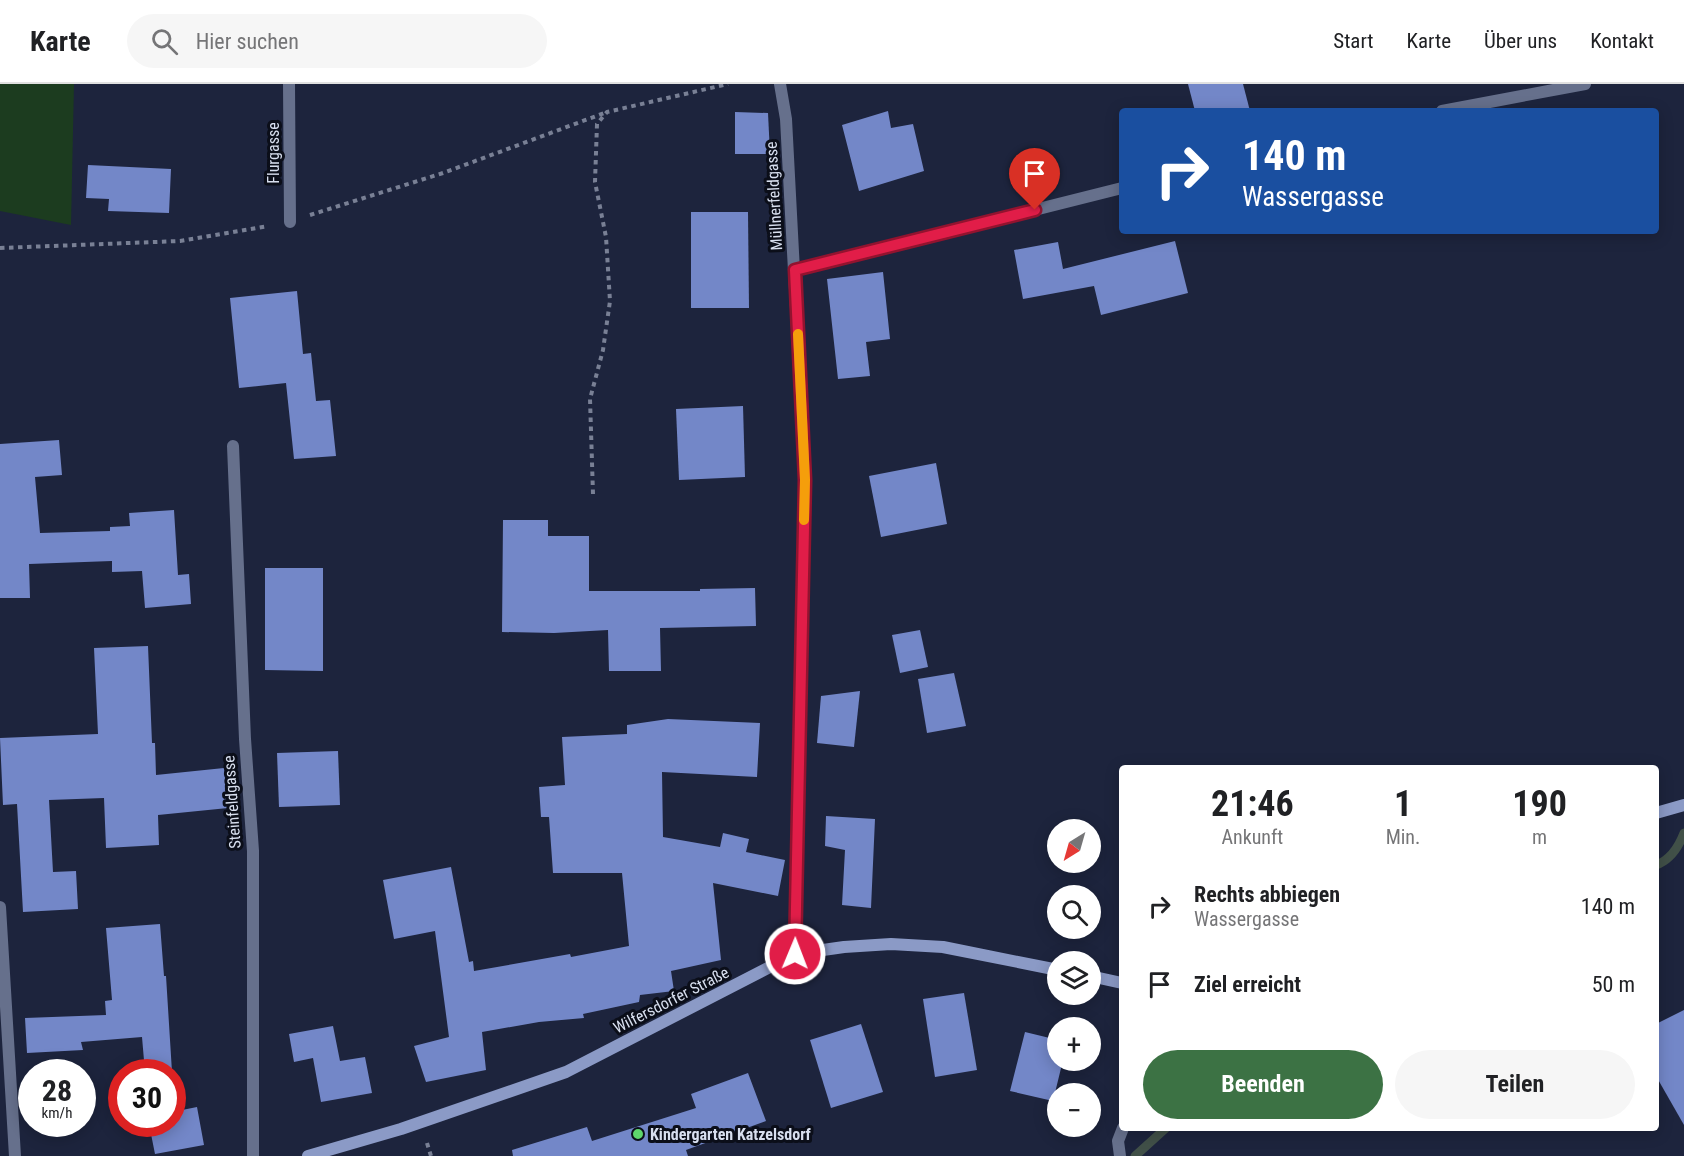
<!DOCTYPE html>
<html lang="de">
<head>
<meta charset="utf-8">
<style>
  body { margin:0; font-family:"Roboto Condensed",sans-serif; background:#f6f6f6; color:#202124; height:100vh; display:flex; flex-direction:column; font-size:22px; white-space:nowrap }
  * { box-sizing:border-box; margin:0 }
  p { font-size:20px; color:#757577 }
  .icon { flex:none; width:33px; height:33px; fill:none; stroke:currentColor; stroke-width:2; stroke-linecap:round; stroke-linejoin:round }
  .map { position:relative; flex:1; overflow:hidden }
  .details { position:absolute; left:1119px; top:681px; width:540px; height:366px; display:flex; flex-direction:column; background:#fff; border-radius:6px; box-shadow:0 3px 15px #0003 }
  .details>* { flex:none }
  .top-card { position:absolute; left:1119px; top:24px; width:540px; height:126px; border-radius:6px; box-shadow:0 3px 15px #0003; background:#1a4fa0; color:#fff; overflow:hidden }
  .needle { width:39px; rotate:217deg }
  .fabs { position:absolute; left:1047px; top:735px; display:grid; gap:12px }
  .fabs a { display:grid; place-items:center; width:54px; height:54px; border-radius:50%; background:#fff; box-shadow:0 3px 15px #0003; font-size:30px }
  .speed { position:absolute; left:18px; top:975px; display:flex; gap:12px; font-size:30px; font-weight:700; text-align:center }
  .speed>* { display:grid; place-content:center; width:78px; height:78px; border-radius:50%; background:#fff; box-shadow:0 3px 15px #0003; line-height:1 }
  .speed small { font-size:15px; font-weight:400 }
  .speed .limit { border:9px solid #d22; background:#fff; color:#111 }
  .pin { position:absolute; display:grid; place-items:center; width:51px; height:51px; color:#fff; margin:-62px -26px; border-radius:50% 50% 50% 0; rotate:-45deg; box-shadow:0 0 6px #0007 }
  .pin .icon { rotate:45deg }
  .me { position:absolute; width:66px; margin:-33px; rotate:1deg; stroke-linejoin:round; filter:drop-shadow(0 0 4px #0008) }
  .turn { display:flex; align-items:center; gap:21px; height:126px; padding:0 24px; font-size:27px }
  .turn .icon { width:78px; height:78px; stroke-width:2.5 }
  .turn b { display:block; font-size:42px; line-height:51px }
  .eta { display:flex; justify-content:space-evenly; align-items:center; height:102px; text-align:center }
  .eta b { font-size:36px; font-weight:700; line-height:42px }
  .button { display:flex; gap:12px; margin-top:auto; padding:12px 24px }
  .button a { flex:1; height:69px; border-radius:36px; background:#3c7244; color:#fff; font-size:24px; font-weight:700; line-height:69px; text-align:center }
  .button a+a { background:#f6f6f6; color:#202124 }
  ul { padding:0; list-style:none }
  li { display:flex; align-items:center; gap:18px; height:78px; padding:0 24px }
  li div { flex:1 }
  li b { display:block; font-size:22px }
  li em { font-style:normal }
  header { display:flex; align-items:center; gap:36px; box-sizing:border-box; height:84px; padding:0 30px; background:#fff; border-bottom:2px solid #e0e0e0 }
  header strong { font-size:28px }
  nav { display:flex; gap:33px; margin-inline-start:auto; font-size:21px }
  .search { width:420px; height:54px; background:#f6f6f6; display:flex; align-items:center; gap:15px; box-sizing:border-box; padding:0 21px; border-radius:33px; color:#757577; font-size:22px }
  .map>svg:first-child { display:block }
  .green { fill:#1c3c1f }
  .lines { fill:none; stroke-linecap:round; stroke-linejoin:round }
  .stream { stroke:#415048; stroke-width:9 }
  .building { fill:#7387c8 }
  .path { stroke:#798095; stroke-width:4; stroke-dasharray:4.5 4.5; stroke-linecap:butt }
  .street { stroke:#66708c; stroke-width:12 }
  .secondary { stroke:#8b9ac6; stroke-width:12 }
  .route-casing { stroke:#92132f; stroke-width:15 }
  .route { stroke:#e11d48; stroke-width:10 }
  .slow { stroke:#f59e0b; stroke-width:10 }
  .poi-dot { fill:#5ed56c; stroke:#0b0e19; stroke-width:2 }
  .labels { text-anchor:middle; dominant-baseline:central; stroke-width:6; stroke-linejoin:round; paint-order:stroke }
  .street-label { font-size:16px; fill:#d8dfef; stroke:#0b0e19 }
  .poi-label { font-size:16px; font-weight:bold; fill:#d8dfef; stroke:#0b0e19; text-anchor:start }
</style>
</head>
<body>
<header>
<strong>Karte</strong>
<div class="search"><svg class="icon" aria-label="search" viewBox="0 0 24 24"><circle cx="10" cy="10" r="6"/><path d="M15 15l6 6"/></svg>Hier suchen</div>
<nav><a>Start</a><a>Karte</a><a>Über uns</a><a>Kontakt</a></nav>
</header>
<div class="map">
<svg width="1684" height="1072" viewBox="0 0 1684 1072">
  <rect width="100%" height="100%" fill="#1d243d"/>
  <path class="green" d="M0,0H74L71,141L0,127Z"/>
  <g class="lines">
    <g class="stream">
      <path d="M1656,781C1670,776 1679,762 1684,749"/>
      <path d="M1135,1072L1166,1044"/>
    </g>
  </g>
  <g class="building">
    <path d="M1188,0H1243L1250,27H1195Z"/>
    <path d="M888,27L891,44L913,40L924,87L859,107L842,41Z"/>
    <path d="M735,28L768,29L770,70H735Z"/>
    <path d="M88,81L171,85L169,129L108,127L109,115L86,114Z"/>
    <path d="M691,128H748L749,224H691Z"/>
    <path d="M1175,157L1188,209L1101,231L1094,202L1023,215L1014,166L1058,158L1063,185Z"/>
    <path d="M883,188L890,255L866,258L870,292L838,295L827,195Z"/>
    <path d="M297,207L303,270L311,269L316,317L330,316L336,372L294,375L286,299L239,304L230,214Z"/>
    <path d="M743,322L745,393L679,396L676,325Z"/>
    <path d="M59,356L62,391L35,393L40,449L110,447V443L130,442L129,429L174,426L178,491L189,490L191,520L145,524L142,487L112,488V477L29,480L30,514H0V360Z"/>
    <path d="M936,379L947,440L881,453L869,392Z"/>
    <path d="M503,436H548V452H589V507H700V505L755,504L756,542L660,544L661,587H609L608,546L554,549L502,548Z"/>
    <path d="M265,484H323V587L265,586Z"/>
    <path d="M920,546L928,583L900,589L892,551Z"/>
    <path d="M148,562L152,659H155L156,691L224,684L228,724L158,731L159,761L106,764L104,714L49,716L53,788L76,787L78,825L23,828L17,720L3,721L0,654L98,650L94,564Z"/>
    <path d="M954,589L966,642L927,649L918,595Z"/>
    <path d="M860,607L854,663L817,659L821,612Z"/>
    <path d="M668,635L760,639L757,693L662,688L663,753L720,763L723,749L749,755L746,768L785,776L778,812L713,799L721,876L671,887L674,907L640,911L639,918L583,930L584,934L539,938L482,948L486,986L426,998L414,962L449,953L435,847L394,855L383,796L451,783L469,878L473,877L474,887L570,870L571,873L629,862L622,789H553L549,733H541L539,703L565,701L562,653L627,650V641Z"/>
    <path d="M338,667L340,721L279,723L277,669Z"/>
    <path d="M826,732L875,735L871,824L842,821L845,766L825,762Z"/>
    <path d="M160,840L164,892H166L172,988H145L142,953L81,958L83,966L27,969L25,934L106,931L105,917L112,916L106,844Z"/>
    <path d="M964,909L977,986L935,993L923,915Z"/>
    <path d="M1684,926V1041L1656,992V940Z"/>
    <path d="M861,940L883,1008L831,1024L810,956Z"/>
    <path d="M333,942L340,977L365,973L372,1009L321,1018L313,974L294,978L289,950Z"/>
    <path d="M1025,948L1058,956V976H1063L1053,1017L1010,1007Z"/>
    <path d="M748,989L766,1037L686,1066L688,1072H513L512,1066L587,1043L592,1057L696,1024L691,1010Z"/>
    <path d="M197,1023L204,1061L155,1070L149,1040H172V1028Z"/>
  </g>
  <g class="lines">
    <g class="path">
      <path d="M310,131L443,89L607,28"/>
      <path d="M0,164L180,157L268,142"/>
      <path d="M593,410L590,315L603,266L610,217L606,153L595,98L597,40L607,28L728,0"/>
      <path d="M427,1059L431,1072"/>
    </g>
    <g class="street">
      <path d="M289,0L290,138"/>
      <path d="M780,0L786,35L805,396L795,870"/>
      <path d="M1442,27L1585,0"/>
      <path d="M795,186L1122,104"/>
      <path d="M233,362L245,655L253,767V1072"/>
      <path d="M0,823L15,1072"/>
      <path d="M1120,1072L1118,1057L1123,1044"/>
    </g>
    <g class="secondary">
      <path d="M1656,729L1684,721"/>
      <path d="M1090,892L1122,899"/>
      <path d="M308,1072L401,1045L566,988L795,870L844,863L891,860L943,863L1058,886"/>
    </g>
  </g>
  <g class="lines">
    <g class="route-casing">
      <path id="route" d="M795,870L805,396L795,186L1035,126"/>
    </g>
    <use href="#route" class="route"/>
    <path class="slow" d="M798,250L805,396L804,436"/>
  </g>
  <circle class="poi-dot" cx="638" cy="1050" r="6"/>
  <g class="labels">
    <g class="street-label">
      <text transform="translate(273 69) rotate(-90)">Flurgasse</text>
      <text transform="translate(774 112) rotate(-93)">Müllnerfeldgasse</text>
      <text transform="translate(232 718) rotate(-94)">Steinfeldgasse</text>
      <text transform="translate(671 916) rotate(-27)">Wilfersdorfer Straße</text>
    </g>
    <g class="poi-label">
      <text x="650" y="1050">Kindergarten Katzelsdorf</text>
    </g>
  </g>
</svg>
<div class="fabs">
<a><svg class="needle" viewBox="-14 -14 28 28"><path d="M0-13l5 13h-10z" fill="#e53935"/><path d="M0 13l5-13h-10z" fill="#757577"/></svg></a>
<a><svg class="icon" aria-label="search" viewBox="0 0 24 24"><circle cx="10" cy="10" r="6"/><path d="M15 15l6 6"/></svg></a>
<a><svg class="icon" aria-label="layers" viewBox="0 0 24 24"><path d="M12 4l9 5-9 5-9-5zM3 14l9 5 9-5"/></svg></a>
<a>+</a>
<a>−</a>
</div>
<div class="speed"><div>28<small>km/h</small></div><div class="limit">30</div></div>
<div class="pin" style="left:1035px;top:126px;background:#d93025"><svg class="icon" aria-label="arrive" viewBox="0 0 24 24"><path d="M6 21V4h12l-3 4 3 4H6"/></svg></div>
<svg class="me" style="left:795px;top:870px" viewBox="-20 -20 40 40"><circle r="17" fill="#e11d48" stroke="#fff" stroke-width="3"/><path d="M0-11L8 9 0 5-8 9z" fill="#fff"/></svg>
<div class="top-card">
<div class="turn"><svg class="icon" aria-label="right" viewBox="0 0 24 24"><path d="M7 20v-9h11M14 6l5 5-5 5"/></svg><div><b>140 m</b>Wassergasse</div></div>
</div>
<section class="details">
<div class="eta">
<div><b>21:46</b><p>Ankunft</p></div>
<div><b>1</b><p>Min.</p></div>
<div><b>190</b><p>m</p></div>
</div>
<ul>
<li><svg class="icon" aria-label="right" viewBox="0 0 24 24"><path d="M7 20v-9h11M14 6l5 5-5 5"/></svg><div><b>Rechts abbiegen</b><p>Wassergasse</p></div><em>140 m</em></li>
<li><svg class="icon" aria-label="arrive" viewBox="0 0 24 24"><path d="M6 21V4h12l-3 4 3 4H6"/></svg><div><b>Ziel erreicht</b></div><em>50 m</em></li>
</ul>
<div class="button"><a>Beenden</a><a>Teilen</a></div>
</section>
</div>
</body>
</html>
